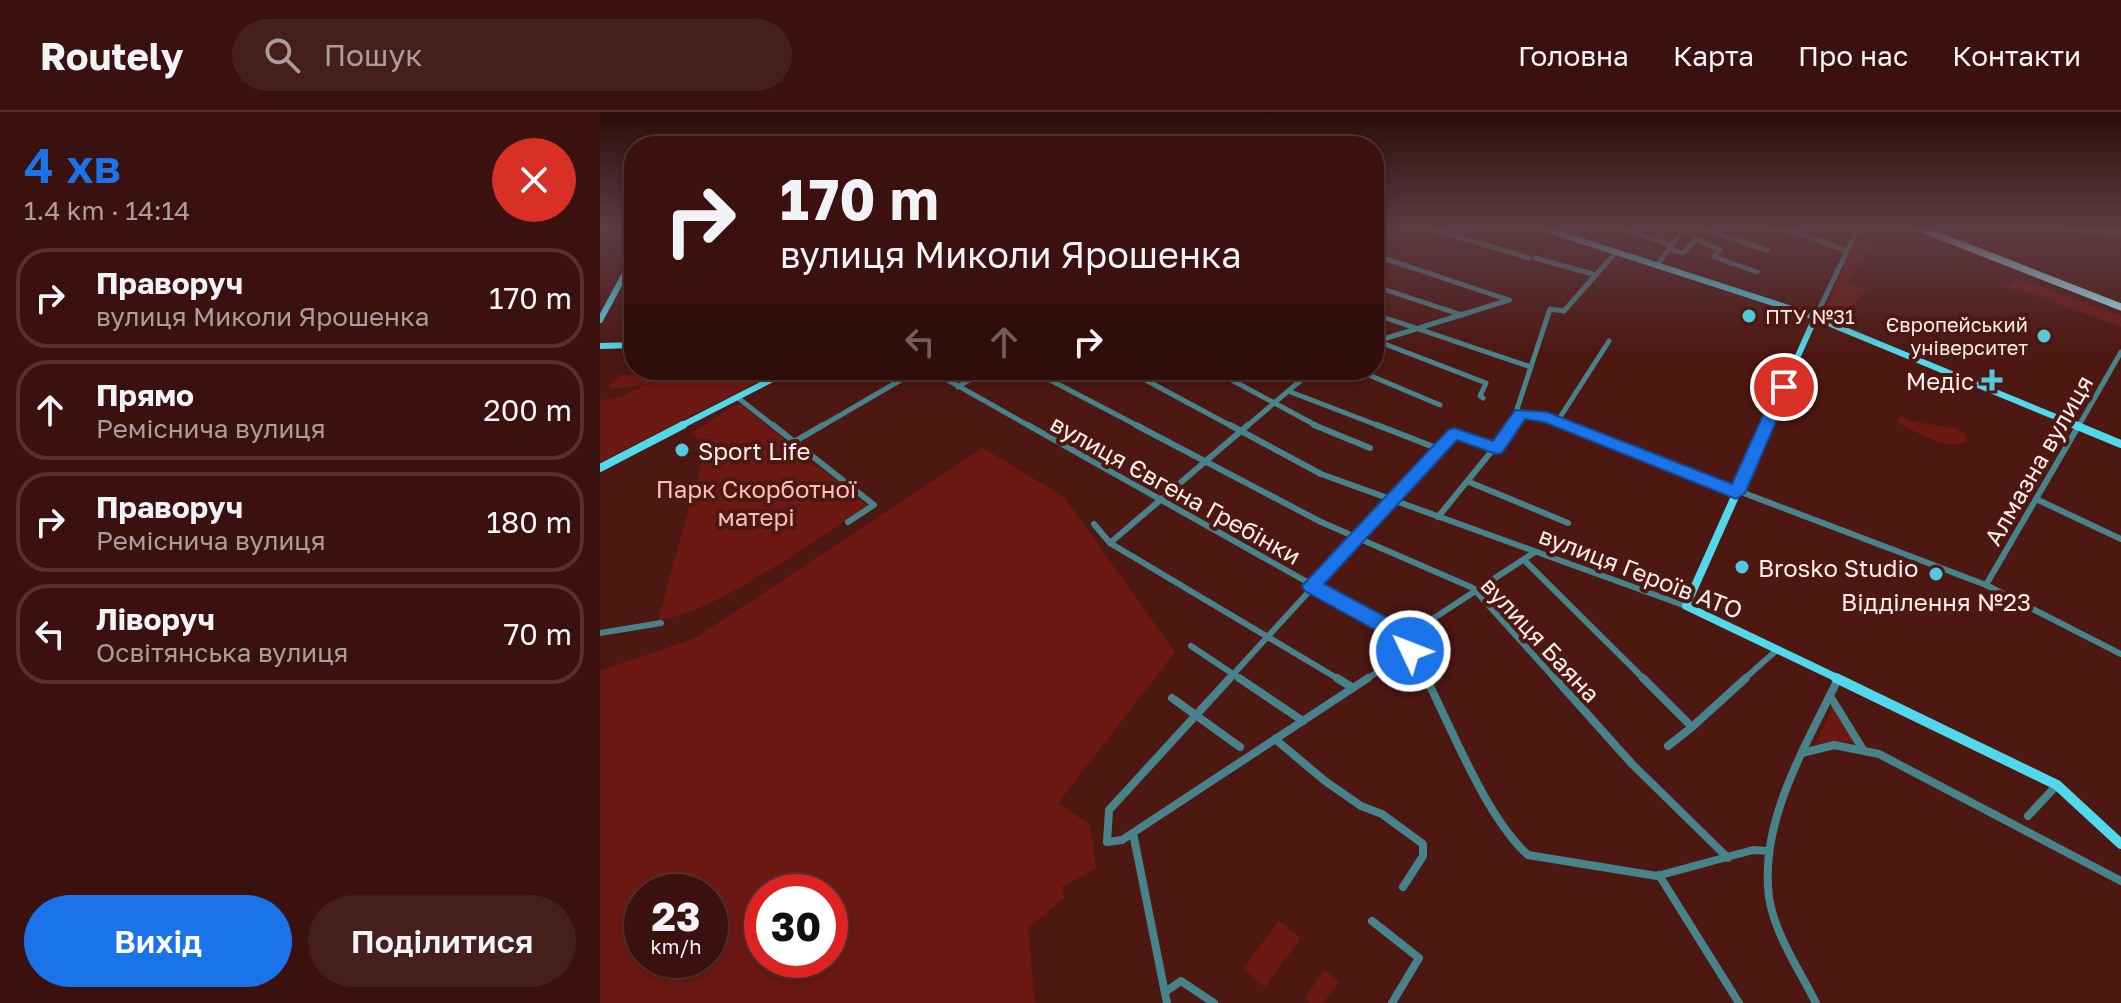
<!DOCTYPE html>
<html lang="uk">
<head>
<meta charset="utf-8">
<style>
  body { margin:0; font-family:"Golos Text",sans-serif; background:#451f1c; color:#f1f3f6; height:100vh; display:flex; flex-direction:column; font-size:30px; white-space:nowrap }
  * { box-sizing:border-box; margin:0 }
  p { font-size:26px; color:#ab9d9e }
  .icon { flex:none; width:44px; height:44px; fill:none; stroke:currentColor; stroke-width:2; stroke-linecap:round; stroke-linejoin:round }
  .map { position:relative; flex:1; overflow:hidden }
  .side { display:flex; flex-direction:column; background:#3a110e; width:600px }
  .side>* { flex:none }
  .hud { position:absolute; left:24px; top:24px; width:760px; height:244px; border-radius:32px; box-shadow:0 4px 12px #0003,0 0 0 2px #54312e; background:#3a110e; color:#f1f3f6; overflow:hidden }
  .speed { position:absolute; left:24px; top:762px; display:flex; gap:16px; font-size:40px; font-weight:700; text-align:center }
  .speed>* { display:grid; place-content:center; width:104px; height:104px; border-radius:50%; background:#3a110e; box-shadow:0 4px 12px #0003,0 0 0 2px #54312e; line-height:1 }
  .speed small { font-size:20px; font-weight:400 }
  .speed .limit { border:12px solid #d22; background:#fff; color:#111 }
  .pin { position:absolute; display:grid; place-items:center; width:68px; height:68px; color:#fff; margin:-34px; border:4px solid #fff; border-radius:50%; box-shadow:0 2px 8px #0007 }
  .me { position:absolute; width:88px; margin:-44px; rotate:313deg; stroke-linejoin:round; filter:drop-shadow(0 0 6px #0008) }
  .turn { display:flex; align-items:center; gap:28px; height:168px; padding:0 24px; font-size:36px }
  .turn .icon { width:104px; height:104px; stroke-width:2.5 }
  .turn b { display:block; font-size:56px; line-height:68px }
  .lanes { display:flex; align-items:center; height:76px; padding:0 24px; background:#0003; justify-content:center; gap:40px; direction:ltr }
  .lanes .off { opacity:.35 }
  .round { display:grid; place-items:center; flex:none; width:84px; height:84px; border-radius:42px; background:#451f1c }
  .head { display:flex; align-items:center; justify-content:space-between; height:136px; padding:0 24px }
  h1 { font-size:48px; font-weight:600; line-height:60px; color:#1a73e8 }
  .button { display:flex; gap:16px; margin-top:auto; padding:16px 24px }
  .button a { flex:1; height:92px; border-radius:48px; background:#1a73e8; color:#fff; font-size:32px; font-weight:600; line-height:92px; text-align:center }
  .button a+a { background:#451f1c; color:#f1f3f6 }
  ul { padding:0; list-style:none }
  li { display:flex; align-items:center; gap:24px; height:100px; margin:0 16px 12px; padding:0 8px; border:4px solid #54312e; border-radius:32px }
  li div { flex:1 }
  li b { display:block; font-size:30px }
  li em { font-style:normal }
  header { display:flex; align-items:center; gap:48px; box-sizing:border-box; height:112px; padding:0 40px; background:#3a110e; border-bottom:2px solid #54312e }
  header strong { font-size:38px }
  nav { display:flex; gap:44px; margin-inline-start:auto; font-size:28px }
  .search { width:560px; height:72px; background:#451f1c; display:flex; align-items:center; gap:20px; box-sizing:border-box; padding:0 28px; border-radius:44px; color:#ab9d9e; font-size:30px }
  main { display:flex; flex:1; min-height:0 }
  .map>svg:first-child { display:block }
  .green { fill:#6c1914; fill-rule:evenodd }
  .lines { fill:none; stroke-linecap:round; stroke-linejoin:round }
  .minor-far2 { stroke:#48828b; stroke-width:5 }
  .minor-far1 { stroke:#48828b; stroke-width:6 }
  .minor { stroke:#48828b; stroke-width:8 }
  .major-far2 { stroke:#52d8eb; stroke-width:6 }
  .major-far1 { stroke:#52d8eb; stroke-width:8 }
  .major { stroke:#52d8eb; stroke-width:10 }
  .highway { stroke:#9ef1fe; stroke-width:7 }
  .route { fill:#1a73e8; stroke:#114b97; stroke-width:2 }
  .poi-dot { fill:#53cadc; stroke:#4d1712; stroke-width:3 }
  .labels { text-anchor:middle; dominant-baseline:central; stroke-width:8; stroke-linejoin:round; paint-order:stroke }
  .far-poi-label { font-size:20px; fill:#fcedeb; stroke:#4d1712; text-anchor:start }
  .poi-label { font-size:24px; fill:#fcedeb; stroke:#4d1712; text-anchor:start }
  .street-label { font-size:24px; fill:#fcedeb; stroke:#4d1712 }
  .park-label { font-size:24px; fill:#f9c0b8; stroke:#4d1712 }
</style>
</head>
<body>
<header>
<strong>Routely</strong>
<div class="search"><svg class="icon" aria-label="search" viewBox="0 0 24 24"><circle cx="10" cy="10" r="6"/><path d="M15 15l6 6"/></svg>Пошук</div>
<nav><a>Головна</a><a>Карта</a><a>Про нас</a><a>Контакти</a></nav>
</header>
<main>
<section class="side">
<div class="head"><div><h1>4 хв</h1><p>1.4 km · 14:14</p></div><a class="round" style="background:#d93025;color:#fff"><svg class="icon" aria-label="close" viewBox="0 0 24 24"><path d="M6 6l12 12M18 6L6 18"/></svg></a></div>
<ul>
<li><svg class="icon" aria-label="right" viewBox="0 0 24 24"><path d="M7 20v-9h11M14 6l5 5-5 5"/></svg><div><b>Праворуч</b><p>вулиця Миколи Ярошенка</p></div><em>170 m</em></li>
<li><svg class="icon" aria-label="ahead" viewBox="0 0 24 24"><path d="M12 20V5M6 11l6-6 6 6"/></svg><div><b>Прямо</b><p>Реміснича вулиця</p></div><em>200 m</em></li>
<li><svg class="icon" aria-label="right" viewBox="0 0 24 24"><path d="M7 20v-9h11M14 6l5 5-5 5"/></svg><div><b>Праворуч</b><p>Реміснича вулиця</p></div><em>180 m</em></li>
<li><svg class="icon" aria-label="left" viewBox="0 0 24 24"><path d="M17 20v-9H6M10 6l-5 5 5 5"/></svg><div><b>Ліворуч</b><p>Освітянська вулиця</p></div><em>70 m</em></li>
</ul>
<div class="button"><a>Вихід</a><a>Поділитися</a></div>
</section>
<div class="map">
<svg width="1521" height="891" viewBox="0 0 1521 891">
  <rect width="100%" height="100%" fill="#4d1712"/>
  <g class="green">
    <path d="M1257,127L1275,132L1246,171L1267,177L1243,203L1226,195Z"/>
    <path d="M1416,166L1521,204V215L1433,182L1401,174L1404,171L1410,173Z"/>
    <path d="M59,258H181L0,350V288L21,285L47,272L12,277L9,273L21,263H54L48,272Z"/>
    <path d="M139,291L200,340L199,343L212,354L217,353L268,394C218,426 114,502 58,508L103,346L112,340L91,321Z"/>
    <path d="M1301,303L1309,309L1354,316L1366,323L1367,329C1346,341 1311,316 1296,310Z"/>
    <path d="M383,336L464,385L575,540L458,691L490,713L496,756L462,775L464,786L428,816L435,891H0V559L95,526ZM110,780V848H42V780ZM230,780V848H162V780Z"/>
    <path d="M1235,590L1260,632L1234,629L1215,633Z"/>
    <path d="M679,809L701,826L665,875L643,856Z"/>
    <path d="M725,858L739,870L723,891H710L704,886Z"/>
  </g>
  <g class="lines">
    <g class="minor-far2">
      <path d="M830,116L929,146"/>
      <path d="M1020,116L1071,133"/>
      <path d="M1099,116L1167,138"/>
      <path d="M1167,116L1194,119L1247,139"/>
      <path d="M1461,116L1521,121"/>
      <path d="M1071,137L1083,141L1096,127L1120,138L1114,145L1157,160"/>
      <path d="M774,143L909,188"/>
      <path d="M935,146L996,163"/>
      <path d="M1057,153L1084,116"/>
      <path d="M774,174L862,203"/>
      <path d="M774,202L931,255"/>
      <path d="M1215,206L1258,116"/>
      <path d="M777,229L886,271L880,284L883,286"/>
      <path d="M774,230L909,188"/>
      <path d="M330,258L431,315"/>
      <path d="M431,258L540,315"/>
      <path d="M527,258L633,315"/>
      <path d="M613,258L719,315"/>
      <path d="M757,258L840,293"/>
      <path d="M358,275L385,258"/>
      <path d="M688,279L782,315"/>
      <path d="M137,285L175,315"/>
      <path d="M921,301L971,315"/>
      <path d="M957,310L1009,229"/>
      <path d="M220,315L318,258"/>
      <path d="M646,315L713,258"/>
      <path d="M911,315L921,301L917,297L950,197L964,199L1016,140"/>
      <path d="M1478,315L1521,240"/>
    </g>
    <g class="minor-far1">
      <path d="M173,313L274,393L248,410"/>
      <path d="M428,313L805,525"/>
      <path d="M536,313L721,410L873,476L956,568"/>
      <path d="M630,313L721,362L1086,494"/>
      <path d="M714,313L770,336"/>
      <path d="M777,313L839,337"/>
      <path d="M965,313L1386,473L1521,542"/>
      <path d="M194,330L223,313"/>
      <path d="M869,370L968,411"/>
      <path d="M1436,387L1521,427"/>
      <path d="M838,405L913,313"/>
      <path d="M494,412L510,431L740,568"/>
      <path d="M510,431L648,313"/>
      <path d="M924,448L1045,568"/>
      <path d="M1386,473L1479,313"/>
      <path d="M0,521L61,511"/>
      <path d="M805,525L827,568"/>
      <path d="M805,525L935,440"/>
      <path d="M591,534L642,568"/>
      <path d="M628,568L854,321L896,337"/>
      <path d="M765,568L810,539"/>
      <path d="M1143,568L1178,537"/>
    </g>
    <g class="minor">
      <path d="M630,566L509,698L507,730L522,728L768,566"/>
      <path d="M639,566L703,609"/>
      <path d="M737,566L753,576"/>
      <path d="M826,566C852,617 887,707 928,743L1057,764L1153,738L1168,739"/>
      <path d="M955,566L1032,652L1128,746"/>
      <path d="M1043,566L1092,615L1146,566"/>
      <path d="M1230,584L1262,636"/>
      <path d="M572,586L640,635"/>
      <path d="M675,627L725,669L761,694L782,702L823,732V744L803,775"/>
      <path d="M1068,634L1092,615"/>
      <path d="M1202,641L1234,633L1279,642L1521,769"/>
      <path d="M1428,704L1457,673"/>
      <path d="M533,721L567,891"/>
      <path d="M1059,763L1139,891"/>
      <path d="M772,809L819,846L792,891"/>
      <path d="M565,880L581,869L614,891"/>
      <path d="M1216,891C1200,859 1174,821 1169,785C1159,709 1206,634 1238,567"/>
    </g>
    <g class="major-far2">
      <path d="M942,116L1204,201L1480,315"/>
      <path d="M0,208L34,145"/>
      <path d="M0,234L34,233"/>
      <path d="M79,315L190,258"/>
      <path d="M1166,315L1215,206"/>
    </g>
    <g class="major-far1">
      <path d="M1167,313L1086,494L1241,568"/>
      <path d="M1475,313L1521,332"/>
      <path d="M0,356L83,313"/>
    </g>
    <path class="major" d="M1236,566L1457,673L1521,732"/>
    <path class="highway" d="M1319,116L1521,195"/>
  </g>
  <linearGradient id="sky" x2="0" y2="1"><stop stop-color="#2a0d0a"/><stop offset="0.48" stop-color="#5c3c44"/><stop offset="1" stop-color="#5c3c44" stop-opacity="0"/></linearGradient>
  <rect width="1521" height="241" fill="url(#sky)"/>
  <path class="route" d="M1184,270L1191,275L1145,381L1136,387L944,310L925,307L902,341L896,342L857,328L724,472L812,519L820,539L817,545H803L797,530L705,479L702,474L848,318L854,316L893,329L915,298L947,300L1132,372L1176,275Z"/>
  <g class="poi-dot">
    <circle cx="1149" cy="204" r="8"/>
    <circle cx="1444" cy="224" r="8"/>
    <path d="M1388 256h8v8h8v8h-8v8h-8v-8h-8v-8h8z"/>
    <circle cx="82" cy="338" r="8"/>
    <circle cx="1142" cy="455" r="8"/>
    <circle cx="1336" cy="462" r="8"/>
  </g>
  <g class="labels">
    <g class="far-poi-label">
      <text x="1165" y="204">ПТУ №31</text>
      <text x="1428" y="212" text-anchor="end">Європейський<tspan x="1428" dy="23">університет</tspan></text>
    </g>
    <g class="poi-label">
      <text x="1374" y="268" text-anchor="end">Медіс</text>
      <text x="98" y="338">Sport Life</text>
      <text x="1158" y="455">Brosko Studio</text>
      <text x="1336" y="489" text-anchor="middle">Відділення №23</text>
    </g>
    <g class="street-label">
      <text transform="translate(1438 348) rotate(-60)">Алмазна вулиця</text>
      <text transform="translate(576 377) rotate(29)">вулиця Євгена Гребінки</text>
      <text transform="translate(1041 460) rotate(21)">вулиця Героїв АТО</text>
      <text transform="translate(941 527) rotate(47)">вулиця Баяна</text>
    </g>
    <g class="park-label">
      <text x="156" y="376">Парк Скорботної<tspan x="156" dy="28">матері</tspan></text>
    </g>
  </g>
</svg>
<div class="speed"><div>23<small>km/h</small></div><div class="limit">30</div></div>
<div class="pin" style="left:1184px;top:275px;background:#d93025"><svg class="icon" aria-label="arrive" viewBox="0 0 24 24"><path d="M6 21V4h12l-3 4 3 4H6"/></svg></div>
<svg class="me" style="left:810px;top:539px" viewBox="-20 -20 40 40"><circle r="17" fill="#1a73e8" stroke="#fff" stroke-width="3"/><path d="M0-11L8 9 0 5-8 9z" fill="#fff"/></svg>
<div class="hud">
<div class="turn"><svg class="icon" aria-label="right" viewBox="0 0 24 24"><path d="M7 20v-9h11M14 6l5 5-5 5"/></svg><div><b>170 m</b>вулиця Миколи Ярошенка</div></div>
<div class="lanes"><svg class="icon off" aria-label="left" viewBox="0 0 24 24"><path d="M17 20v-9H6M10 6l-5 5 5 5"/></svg><svg class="icon off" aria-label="ahead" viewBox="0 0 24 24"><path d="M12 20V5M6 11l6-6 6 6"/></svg><svg class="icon" aria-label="right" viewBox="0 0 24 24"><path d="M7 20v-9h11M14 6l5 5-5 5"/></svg></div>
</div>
</div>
</main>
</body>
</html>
